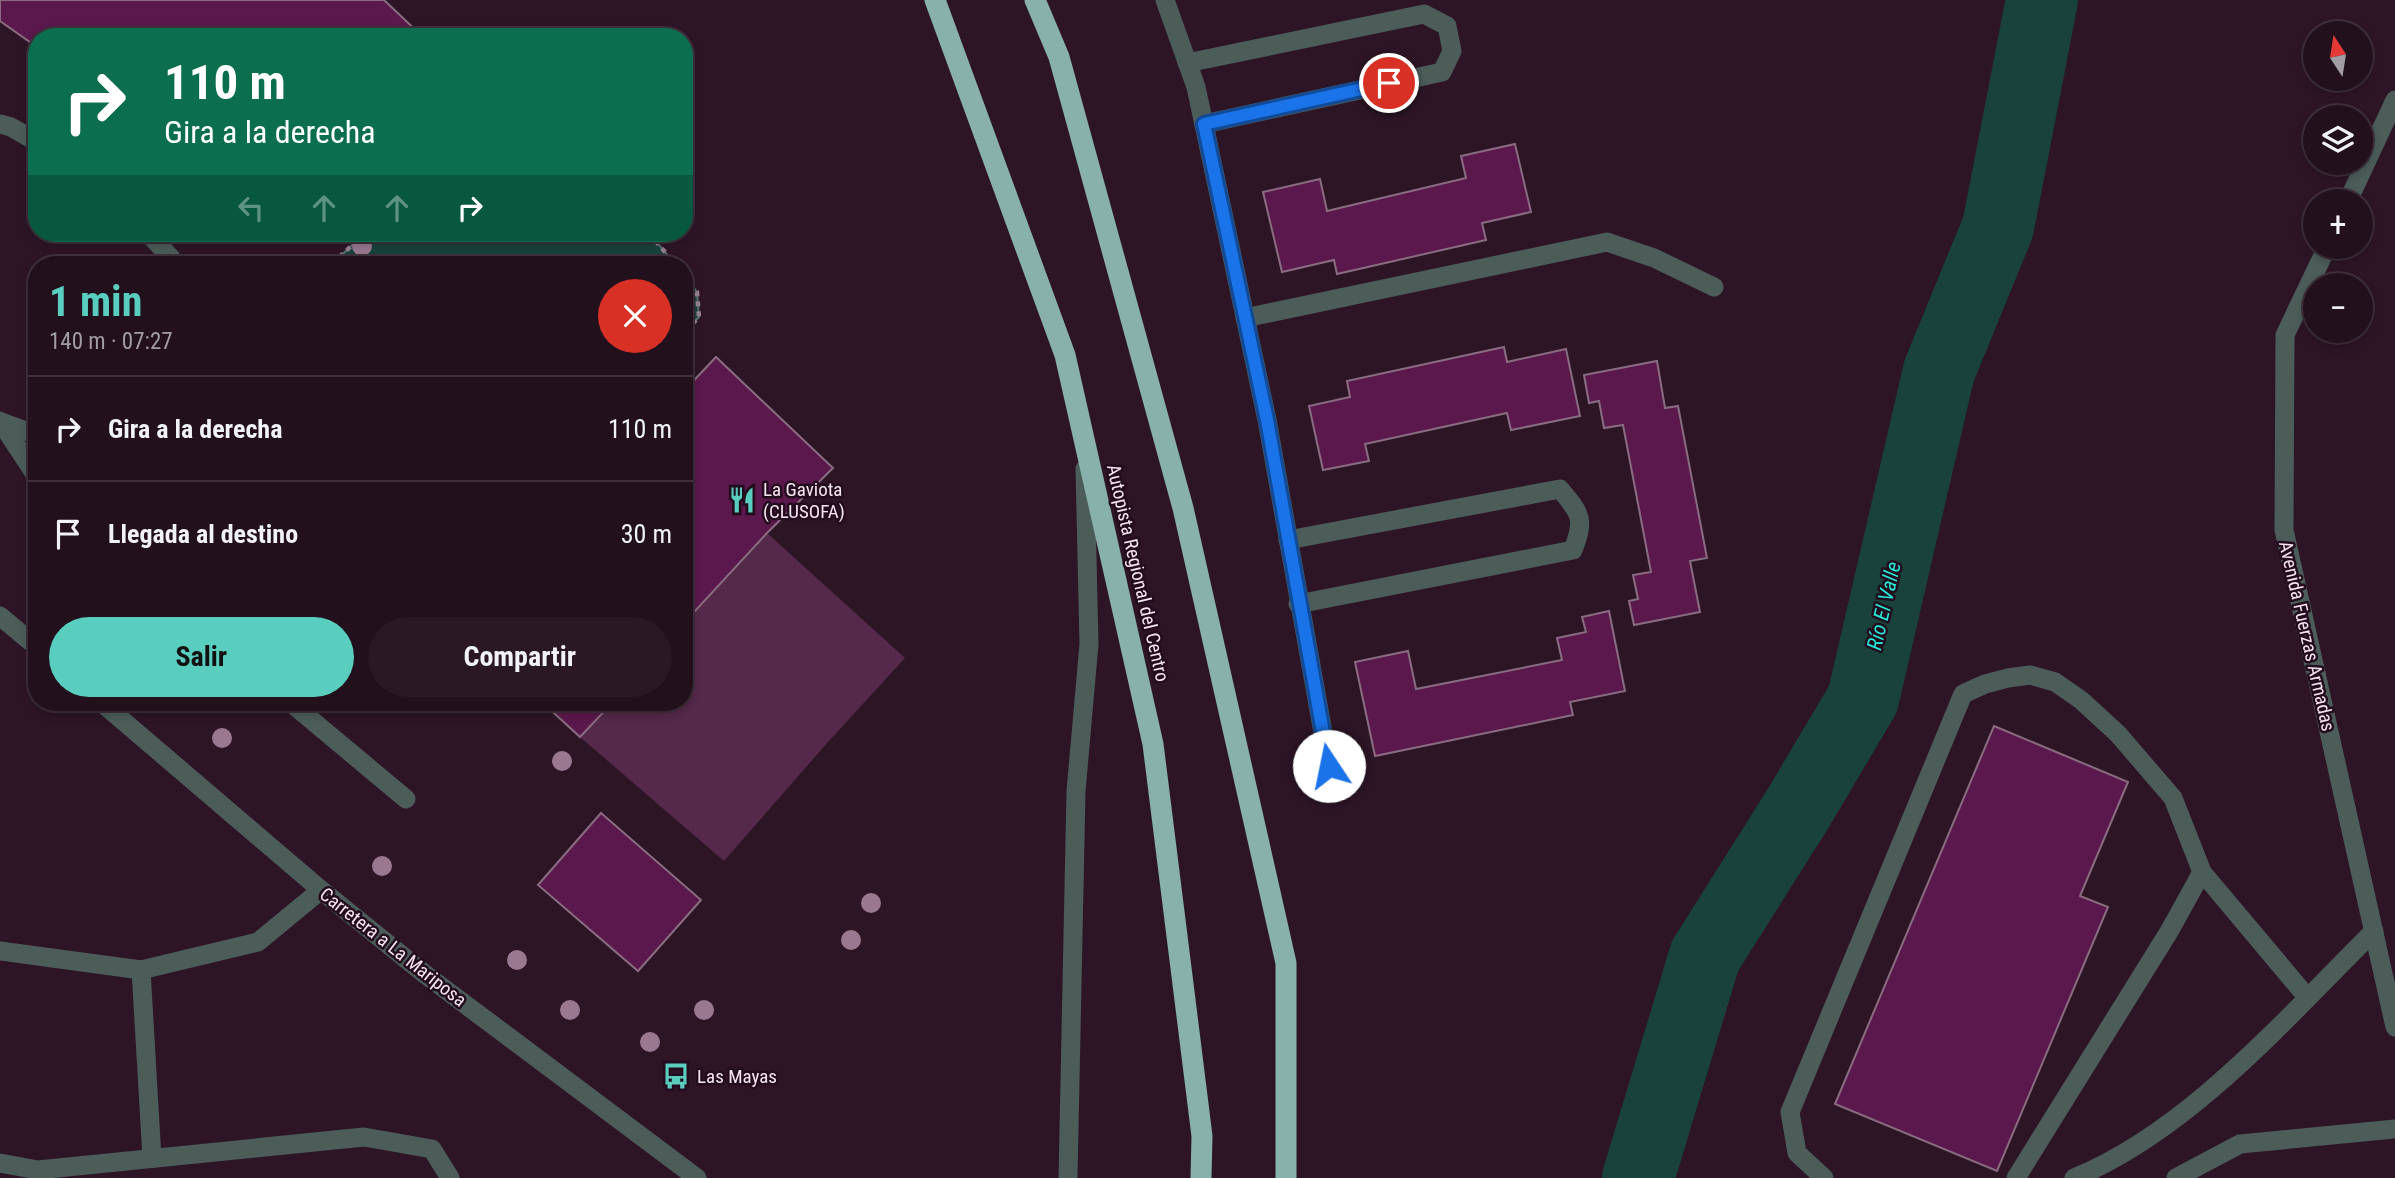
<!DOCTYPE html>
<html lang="es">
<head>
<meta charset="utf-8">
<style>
  body { margin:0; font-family:"Roboto Condensed",sans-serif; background:#2a1925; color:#f1f3f6; height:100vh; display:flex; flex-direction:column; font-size:26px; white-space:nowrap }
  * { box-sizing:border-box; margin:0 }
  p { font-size:23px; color:#a29da3 }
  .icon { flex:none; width:38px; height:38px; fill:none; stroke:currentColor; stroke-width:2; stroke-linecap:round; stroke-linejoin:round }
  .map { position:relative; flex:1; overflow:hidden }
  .panel { position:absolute; left:28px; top:256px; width:665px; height:455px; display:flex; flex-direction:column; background:#22101c; border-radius:28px; box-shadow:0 4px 10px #0003,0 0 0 2px #3f303b }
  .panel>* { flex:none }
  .guide { position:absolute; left:28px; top:28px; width:665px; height:214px; border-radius:28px; box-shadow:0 4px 10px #0003,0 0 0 2px #3f303b; background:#0b6e4f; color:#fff; overflow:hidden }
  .needle { width:46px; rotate:348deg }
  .controls { position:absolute; left:2303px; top:21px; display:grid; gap:14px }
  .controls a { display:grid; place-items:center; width:70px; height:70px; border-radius:50%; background:#22101c; box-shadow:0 4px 10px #0003,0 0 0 2px #3f303b; font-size:35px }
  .pin { position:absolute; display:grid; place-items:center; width:60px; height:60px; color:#fff; margin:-30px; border:4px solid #fff; border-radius:50%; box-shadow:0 2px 7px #0007 }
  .me { position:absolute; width:77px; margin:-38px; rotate:349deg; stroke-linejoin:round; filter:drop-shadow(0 0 5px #0008) }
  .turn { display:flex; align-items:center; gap:24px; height:147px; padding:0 21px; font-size:32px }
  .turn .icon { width:91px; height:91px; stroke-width:2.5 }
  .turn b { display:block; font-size:49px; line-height:60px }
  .lanes { display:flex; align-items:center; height:66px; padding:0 21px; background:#0003; justify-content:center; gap:35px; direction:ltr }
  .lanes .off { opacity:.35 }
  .round { display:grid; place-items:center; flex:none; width:74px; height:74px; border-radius:37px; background:#2a1925 }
  .overview { display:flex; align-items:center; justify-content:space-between; height:119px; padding:0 21px }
  h1 { font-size:42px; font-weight:700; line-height:52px; color:#59cebe }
  .button { display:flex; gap:14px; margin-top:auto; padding:14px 21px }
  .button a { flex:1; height:80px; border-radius:42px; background:#59cebe; color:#111; font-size:28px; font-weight:700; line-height:80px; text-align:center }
  .button a+a { background:#2a1925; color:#f1f3f6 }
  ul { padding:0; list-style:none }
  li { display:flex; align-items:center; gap:21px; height:105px; padding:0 21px; border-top:2px solid #3f303b }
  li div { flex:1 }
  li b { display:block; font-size:26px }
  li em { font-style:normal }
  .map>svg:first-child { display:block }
  .green { fill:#542949 }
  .water { fill:#19423c; stroke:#5b7372; stroke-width:2 }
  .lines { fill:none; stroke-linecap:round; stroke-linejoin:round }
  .river { stroke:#19423c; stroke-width:72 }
  .building { fill:#5b184c; stroke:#896c80; stroke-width:2 }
  .path { stroke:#968290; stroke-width:4.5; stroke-dasharray:5 5; stroke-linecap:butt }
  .service { stroke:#4b5c59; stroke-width:19 }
  .minor { stroke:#4b5c59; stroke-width:19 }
  .tertiary { stroke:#4b5c59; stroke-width:19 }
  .motorway { stroke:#87b1aa; stroke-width:21 }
  .tree { fill:#9a7990 }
  .route-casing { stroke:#114b97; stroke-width:18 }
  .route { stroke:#1a73e8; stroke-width:12 }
  .labels { text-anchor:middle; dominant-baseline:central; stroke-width:5; stroke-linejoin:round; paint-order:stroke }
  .poi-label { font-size:19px; fill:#f5e5f0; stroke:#230c1d; text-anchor:start }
  .street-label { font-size:19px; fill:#f5e5f0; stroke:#230c1d }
  .water-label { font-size:21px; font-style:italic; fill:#22ecd7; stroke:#230c1d }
</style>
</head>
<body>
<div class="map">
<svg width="2395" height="1178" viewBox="0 0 2395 1178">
  <rect width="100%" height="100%" fill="#2d1526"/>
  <path class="green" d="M767,533L905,658L828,742L724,861L580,737L613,702H684V623Z"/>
  <g class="water">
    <path d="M365,233H649L675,264H332Z"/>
    <path d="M684,276L697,292L699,317L684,332Z"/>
  </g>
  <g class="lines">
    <path class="river" d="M1638,1178L1705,956L1799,807L1863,699L1939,371L1998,227L2042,0"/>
  </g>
  <g class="building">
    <path d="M0,0H384L423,37H37V47L0,21Z"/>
    <path d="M1515,144L1531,212L1482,223L1486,240L1337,274L1334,260L1282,272L1263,192L1320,179L1327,211L1466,178L1461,156Z"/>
    <path d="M1504,347L1507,362L1566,349L1580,416L1511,430L1507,413L1365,444L1369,461L1323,470L1309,406L1350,397L1347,381Z"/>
    <path d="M716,357L833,468L767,533L684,623V391Z"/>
    <path d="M1657,361L1665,408L1678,406L1707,558L1690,561L1700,612L1634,625L1629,601L1638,599L1633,575L1651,572L1623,425L1604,428L1599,401L1589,403L1584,375Z"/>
    <path d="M1609,611L1625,691L1570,702L1573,715L1375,756L1355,662L1408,651L1416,689L1562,660L1557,638L1586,632L1582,617Z"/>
    <path d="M542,702H613L580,737Z"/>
    <path d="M1994,726L2128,782L2080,896L2108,907L1997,1171L1835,1104Z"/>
    <path d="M601,813L701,900L638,971L538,885Z"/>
  </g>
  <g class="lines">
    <g class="path">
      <path d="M649,233L675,264"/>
      <path d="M332,264L365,233"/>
      <path d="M684,276L697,292L699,317L684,332"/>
    </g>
    <g class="service">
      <path d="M1165,0L1196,87L1267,420L1329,766"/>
      <path d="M1187,63L1424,14L1447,26L1452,51L1442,72L1204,124"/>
      <path d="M0,124L11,127L37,142"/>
      <path d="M148,233L171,258L174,264"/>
      <path d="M1245,318L1607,242L1654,258L1714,287"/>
      <path d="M0,421L37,477"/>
      <path d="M1,422L37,435"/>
      <path d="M1288,540L1560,489C1581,514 1585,519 1573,550L1298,604"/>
      <path d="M290,702L406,799"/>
      <path d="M1068,1178L1076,791L1089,644L1085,469"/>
    </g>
    <g class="minor">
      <path d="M2348,201L2395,100"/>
      <path d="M2327,247L2285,335L2284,530L2395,1027"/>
      <path d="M0,951L141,970L258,942L321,890"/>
      <path d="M141,970L152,1158"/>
      <path d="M0,1163L38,1170L364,1137L432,1149L450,1178"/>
      <path d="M1824,1178L1797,1153L1790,1112L1963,694L1985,684L2008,678L2030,675L2055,682L2081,700L2118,734L2173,798L2202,872L2307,997"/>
      <path d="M2016,1178L2170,930L2202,872"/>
      <path d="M2074,1178C2189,1131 2287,1017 2374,931"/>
      <path d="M2176,1178L2240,1144L2395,1129"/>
    </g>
    <g class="tertiary">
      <path d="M0,616L37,647"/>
      <path d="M101,702L321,890L426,975L697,1178"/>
    </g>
    <g class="motorway">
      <path d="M935,0L1065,355L1153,744L1202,1136L1201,1178"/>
      <path d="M1035,0L1059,57L1183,508L1286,963V1178"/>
    </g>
  </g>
  <g class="tree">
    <circle cx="362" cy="246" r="10"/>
    <circle cx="222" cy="738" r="10"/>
    <circle cx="562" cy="761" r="10"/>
    <circle cx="382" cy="866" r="10"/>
    <circle cx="871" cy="903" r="10"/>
    <circle cx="851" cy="940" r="10"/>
    <circle cx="517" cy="960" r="10"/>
    <circle cx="570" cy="1010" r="10"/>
    <circle cx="704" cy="1010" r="10"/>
    <circle cx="650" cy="1042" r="10"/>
  </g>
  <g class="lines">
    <g class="route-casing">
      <path id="route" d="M1329,766L1267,420L1204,124L1389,83"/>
    </g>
    <use href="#route" class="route"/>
  </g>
  <defs>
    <g id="restaurant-bare" transform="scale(2.1)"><path d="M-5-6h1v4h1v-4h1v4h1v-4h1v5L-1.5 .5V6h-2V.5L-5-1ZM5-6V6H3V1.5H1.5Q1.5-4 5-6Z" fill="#59cebe" stroke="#230c1d" stroke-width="2.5" paint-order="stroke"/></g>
    <g id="bus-bare" transform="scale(2.1)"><path d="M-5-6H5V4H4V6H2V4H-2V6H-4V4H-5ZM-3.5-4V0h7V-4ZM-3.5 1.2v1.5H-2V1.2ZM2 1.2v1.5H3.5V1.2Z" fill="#59cebe" stroke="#230c1d" stroke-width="2.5" paint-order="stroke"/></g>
  </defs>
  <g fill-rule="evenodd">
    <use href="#restaurant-bare" x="742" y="500"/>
    <use href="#bus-bare" x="676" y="1076"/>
  </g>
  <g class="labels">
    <g class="poi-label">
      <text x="763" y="489">La Gaviota<tspan x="763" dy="22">(CLUSOFA)</tspan></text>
      <text x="697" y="1076">Las Mayas</text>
    </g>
    <g class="street-label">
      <text transform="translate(1138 573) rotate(77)">Autopista Regional del Centro</text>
      <text transform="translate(2307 636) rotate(77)">Avenida Fuerzas Armadas</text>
      <text transform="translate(393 947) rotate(38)">Carretera a La Mariposa</text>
    </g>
    <g class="water-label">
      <text transform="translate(1884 606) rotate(-77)">Río El Valle</text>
    </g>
  </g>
</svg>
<div class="controls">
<a><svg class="needle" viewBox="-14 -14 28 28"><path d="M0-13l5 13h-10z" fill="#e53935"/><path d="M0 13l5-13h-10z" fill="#a29da3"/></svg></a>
<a><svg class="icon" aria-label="layers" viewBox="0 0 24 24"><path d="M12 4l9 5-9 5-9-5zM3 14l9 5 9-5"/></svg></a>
<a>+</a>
<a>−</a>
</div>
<div class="pin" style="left:1389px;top:83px;background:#d93025"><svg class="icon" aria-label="arrive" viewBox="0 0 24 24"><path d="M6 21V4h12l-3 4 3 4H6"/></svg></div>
<svg class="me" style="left:1329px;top:766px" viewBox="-20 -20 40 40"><circle r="19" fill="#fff"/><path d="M0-13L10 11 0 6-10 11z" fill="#1a73e8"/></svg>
<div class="guide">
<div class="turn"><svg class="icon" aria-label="right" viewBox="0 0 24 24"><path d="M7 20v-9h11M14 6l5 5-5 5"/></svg><div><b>110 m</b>Gira a la derecha</div></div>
<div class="lanes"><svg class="icon off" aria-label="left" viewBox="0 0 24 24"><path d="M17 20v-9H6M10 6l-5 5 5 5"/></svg><svg class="icon off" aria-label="ahead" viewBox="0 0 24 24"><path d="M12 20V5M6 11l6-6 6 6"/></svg><svg class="icon off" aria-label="ahead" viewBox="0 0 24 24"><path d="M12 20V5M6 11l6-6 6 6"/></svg><svg class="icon" aria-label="right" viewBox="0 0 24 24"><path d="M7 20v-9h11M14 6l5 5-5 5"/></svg></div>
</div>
<section class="panel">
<div class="overview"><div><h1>1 min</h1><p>140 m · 07:27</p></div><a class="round" style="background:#d93025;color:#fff"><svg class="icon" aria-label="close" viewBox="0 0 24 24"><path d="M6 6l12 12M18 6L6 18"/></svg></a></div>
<ul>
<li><svg class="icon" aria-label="right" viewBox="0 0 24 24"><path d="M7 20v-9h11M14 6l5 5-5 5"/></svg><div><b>Gira a la derecha</b></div><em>110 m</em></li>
<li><svg class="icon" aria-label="arrive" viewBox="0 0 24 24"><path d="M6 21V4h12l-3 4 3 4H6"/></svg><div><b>Llegada al destino</b></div><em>30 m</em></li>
</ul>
<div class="button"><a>Salir</a><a>Compartir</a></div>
</section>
</div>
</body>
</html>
